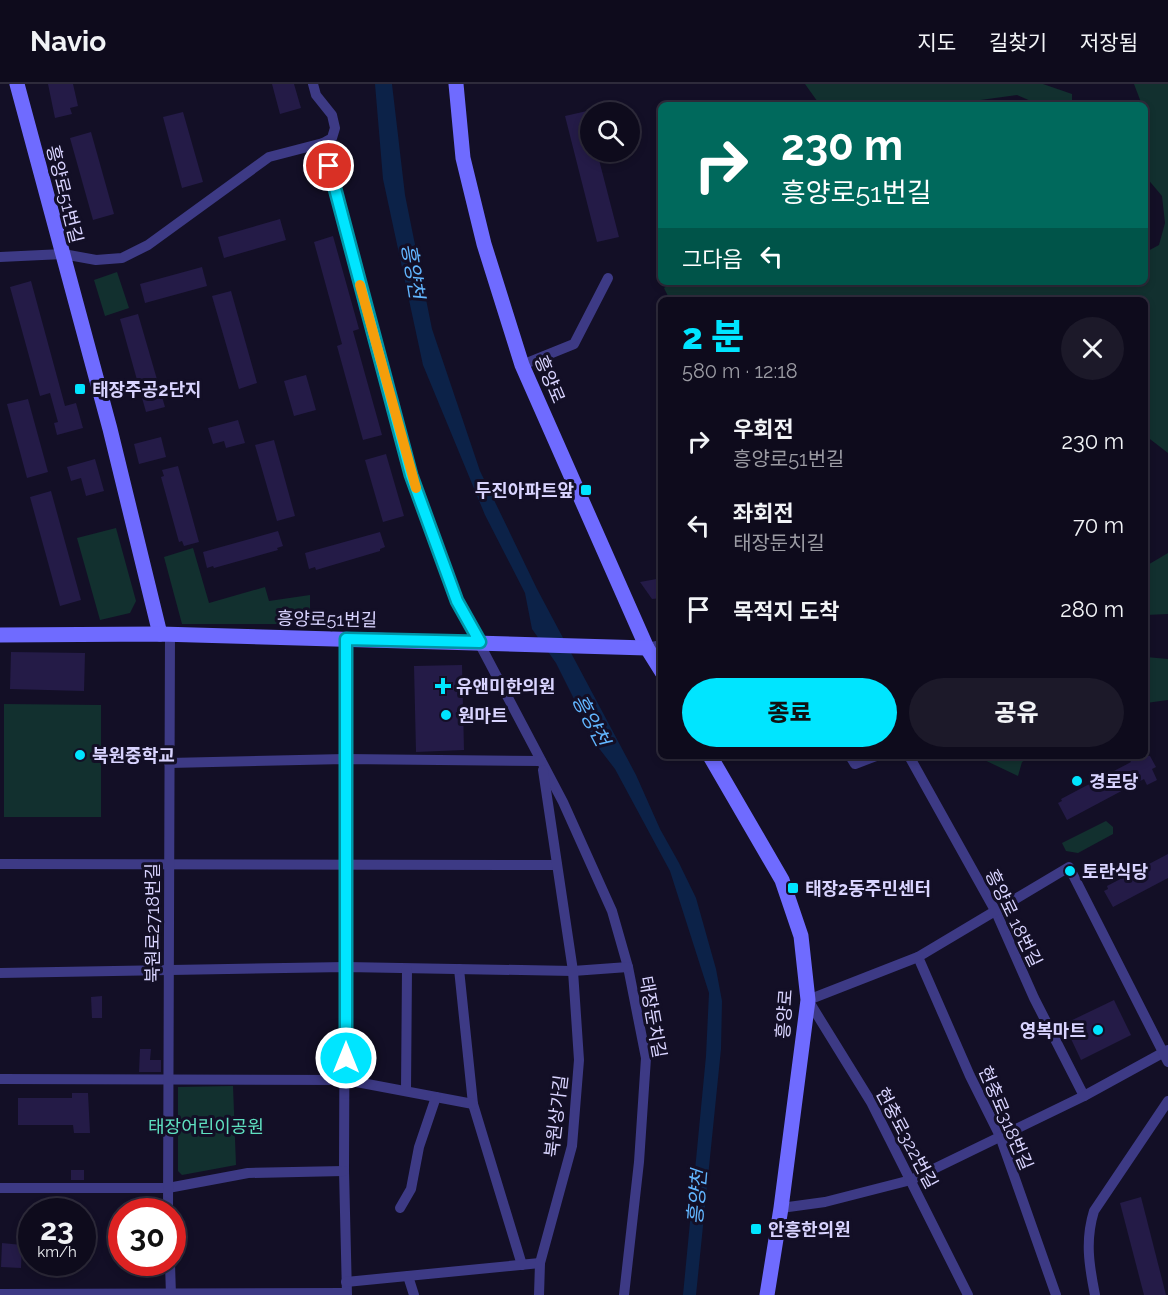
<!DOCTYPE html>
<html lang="ko">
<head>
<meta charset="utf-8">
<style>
  body { margin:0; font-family:Raleway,"Noto Sans KR",sans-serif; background:#1c1929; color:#f1f3f6; height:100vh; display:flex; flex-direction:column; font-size:22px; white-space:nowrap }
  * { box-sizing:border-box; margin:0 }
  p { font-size:20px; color:#9b9ba3 }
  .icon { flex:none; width:33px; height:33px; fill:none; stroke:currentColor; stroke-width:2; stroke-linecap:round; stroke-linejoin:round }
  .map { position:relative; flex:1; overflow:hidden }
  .sheet { position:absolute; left:658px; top:213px; width:490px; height:462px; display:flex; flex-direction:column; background:#0e0b1c; border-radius:9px; box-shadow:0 3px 9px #0003,0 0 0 2px #2e2b3b }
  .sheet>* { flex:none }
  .guide { position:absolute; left:658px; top:18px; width:490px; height:183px; border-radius:9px; box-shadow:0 3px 9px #0003,0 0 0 2px #2e2b3b; background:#00695c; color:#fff; overflow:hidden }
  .fabs { position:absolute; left:580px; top:18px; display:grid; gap:12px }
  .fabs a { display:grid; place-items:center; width:60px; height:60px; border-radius:50%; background:#0e0b1c; box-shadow:0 3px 9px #0003,0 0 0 2px #2e2b3b; font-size:30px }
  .speed { position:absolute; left:18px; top:1114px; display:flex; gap:12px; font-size:30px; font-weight:700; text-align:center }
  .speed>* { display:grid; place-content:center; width:78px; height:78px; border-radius:50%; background:#0e0b1c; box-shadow:0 3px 9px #0003,0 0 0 2px #2e2b3b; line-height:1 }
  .speed small { font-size:15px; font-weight:400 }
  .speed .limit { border:9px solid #d22; background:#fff; color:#111 }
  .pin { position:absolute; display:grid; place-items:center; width:51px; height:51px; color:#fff; margin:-26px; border:3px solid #fff; border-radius:50%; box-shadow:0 2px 6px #0007 }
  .me { position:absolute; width:66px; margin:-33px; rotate:0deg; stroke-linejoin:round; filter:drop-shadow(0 0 4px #0008) }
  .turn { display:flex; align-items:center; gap:21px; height:126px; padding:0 24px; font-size:27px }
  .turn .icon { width:78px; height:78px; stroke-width:2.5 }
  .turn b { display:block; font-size:42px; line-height:51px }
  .then { display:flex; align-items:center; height:57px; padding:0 24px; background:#0003; gap:12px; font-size:22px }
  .round { display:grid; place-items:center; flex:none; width:63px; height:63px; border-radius:32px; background:#1c1929 }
  .headline { display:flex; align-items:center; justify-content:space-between; height:102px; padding:0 24px }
  h1 { font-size:36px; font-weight:800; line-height:45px; color:#00e5ff }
  .cta { display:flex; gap:12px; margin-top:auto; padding:12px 24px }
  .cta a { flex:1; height:69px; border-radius:36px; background:#00e5ff; color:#111; font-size:24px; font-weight:800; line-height:69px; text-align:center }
  .cta a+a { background:#1c1929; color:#f1f3f6 }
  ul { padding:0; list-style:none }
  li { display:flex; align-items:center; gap:18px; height:84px; padding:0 24px }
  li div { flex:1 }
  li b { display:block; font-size:22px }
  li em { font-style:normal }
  header { display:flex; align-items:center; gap:36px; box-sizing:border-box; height:84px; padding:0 30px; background:#0e0b1c; border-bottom:2px solid #2e2b3b }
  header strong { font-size:28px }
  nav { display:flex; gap:33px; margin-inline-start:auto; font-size:21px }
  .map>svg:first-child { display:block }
  .green { fill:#12302f }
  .water { fill:#0c2248 }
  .building { fill:#241b47 }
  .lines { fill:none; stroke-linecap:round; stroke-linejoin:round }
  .street { stroke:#3d3a85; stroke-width:10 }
  .secondary { stroke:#6f6bff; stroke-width:15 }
  .route-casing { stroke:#0095a6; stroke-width:15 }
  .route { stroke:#00e5ff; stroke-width:10 }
  .slow { stroke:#f59e0b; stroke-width:10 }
  .poi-dot { fill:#00e5ff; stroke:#130f26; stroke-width:2 }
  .labels { text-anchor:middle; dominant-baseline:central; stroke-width:6; stroke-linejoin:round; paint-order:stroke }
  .street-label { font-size:18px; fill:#d9d4ff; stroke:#130f26 }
  .poi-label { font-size:18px; font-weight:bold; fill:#d9d4ff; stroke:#130f26; text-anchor:start }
  .park-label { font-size:18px; fill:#5fe0c0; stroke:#130f26 }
  .water-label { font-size:20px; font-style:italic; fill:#62b6ff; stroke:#130f26 }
</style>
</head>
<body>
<header>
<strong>Navio</strong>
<nav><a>지도</a><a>길찾기</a><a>저장됨</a></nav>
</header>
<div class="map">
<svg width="1168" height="1211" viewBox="0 0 1168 1211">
  <rect width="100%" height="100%" fill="#130f26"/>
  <g class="green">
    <path d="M805,0H1043L1072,10V21H1040L1017,11L966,18L963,21H820Z"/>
    <path d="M1134,0H1168V369L1146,352V216H670L664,204L671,198H1146V168L1159,161L1165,139L1162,112L1146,93V21H1142Z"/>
    <path d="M117,188L129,224L105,232L94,196Z"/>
    <path d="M116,444L136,517L130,529L100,536L77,454Z"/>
    <path d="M193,464L209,519L265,503L269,517L310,511V540H182L164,473Z"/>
    <path d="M1168,469V530L1146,531V482Z"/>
    <path d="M1146,573L1168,575V616L1146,619Z"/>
    <path d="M4,620L101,621V733H4Z"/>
    <path d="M976,672H1032L1022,678L1018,692Z"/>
    <path d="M1106,737L1113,743V750L1078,769L1066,767L1062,759Z"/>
    <path d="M233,1002L236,1081L182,1091L178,1087V1003Z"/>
  </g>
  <path class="water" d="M375,0H392L405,111L432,245L480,387L537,505L636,691L660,745L679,779L696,814L716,885L722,917L721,965L696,1211H683L706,972L709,909L670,787L615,685L598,663L556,579L532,545L525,509L485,431L423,281L383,95Z"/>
  <g class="building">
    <path d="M48,0H73L78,22L70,24L72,30L55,34Z"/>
    <path d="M272,0H294L301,24L280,30Z"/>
    <path d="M587,27L591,43V68H597L619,153L597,158L565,32Z"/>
    <path d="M183,28L203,98L182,104L163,33Z"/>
    <path d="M91,48L114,130L93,136L70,54Z"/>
    <path d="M280,135L286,156L224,174L218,153Z"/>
    <path d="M333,152L359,245L353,247L382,351L363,356L337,262L342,260L314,158Z"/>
    <path d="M202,183L207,202L145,219L140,200Z"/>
    <path d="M31,197L65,322L76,319L83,344L57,351L54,339L58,338L50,309L40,312L10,203Z"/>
    <path d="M231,207L257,299L239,305L212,212Z"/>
    <path d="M138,230L165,323L146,328L120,235Z"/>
    <path d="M306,291L316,326L294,332L284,297Z"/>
    <path d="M28,315L48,388L27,394L7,320Z"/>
    <path d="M238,336L245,359L226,364L224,357L213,360L208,344Z"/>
    <path d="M161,353L166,373L139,380L134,360Z"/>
    <path d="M274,356L295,432L277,437L255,361Z"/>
    <path d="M386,370L404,432L383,438L365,376Z"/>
    <path d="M95,375L104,407L86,412L81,394L71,397L67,383Z"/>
    <path d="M178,382L199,458L184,462L182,457L179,458L161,393L164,392L162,386Z"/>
    <path d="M51,407L81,516L60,522L30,413Z"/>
    <path d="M278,447L283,462L277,464L278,466L214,484L213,482L207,484L203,468Z"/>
    <path d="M380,448L385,463L380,465V467L316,486L315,483L309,485L305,469Z"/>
    <path d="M662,494V514L652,515L640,498Z"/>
    <path d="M11,568L85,569L84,607L10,605Z"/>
    <path d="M462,581L464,666L416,668L414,582Z"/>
    <path d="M1128,672H1150L1156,683L1152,685L1157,696L1147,701L1144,695L1067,736L1058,719L1062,717L1061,715L1131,678Z"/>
    <path d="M1168,770V794L1113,823L1104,807L1108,805L1107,802Z"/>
    <path d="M102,912V934H92L91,913Z"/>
    <path d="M1114,916L1131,951L1081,976L1064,940Z"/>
    <path d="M140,965H151L150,976H161V988H139Z"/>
    <path d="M72,1009H88L90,1049H74L73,1041H18V1014H72Z"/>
    <rect x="71" y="1086" width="13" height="10"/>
    <path d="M1141,1113L1166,1211H1144L1120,1119Z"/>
    <path d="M2,1159L22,1161L21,1184L1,1183Z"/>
  </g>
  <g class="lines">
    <g class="street">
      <path d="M323,59L411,391L457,517L563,718L612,827L628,883L646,974L639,1078L624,1211"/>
      <path d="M0,173L63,170L96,176L122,174L148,161L269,73L323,59L332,54L335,44L332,31L316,11L313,0"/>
      <path d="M522,281L574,260L608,194"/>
      <path d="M346,555L344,1087L347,1211"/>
      <path d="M647,564L662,561"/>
      <path d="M850,672L855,680L876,672"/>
      <path d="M909,672L996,828L1034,914L1084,1012"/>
      <path d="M169,679L345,675L541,677"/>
      <path d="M0,780L557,781"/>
      <path d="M918,873L970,992L1000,1052L1056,1211"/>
      <path d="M459,885L473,1020L522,1181"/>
      <path d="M0,889L346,883L573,887L628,883"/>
      <path d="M0,995L346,996L473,1020"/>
      <path d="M406,1007L407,885"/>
      <path d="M0,1104H168L248,1089L344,1087"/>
      <path d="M400,1124L411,1105L419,1063L436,1013"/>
      <path d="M781,1124L825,1118L911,1096L1084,1012L1168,966"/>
      <path d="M168,1128L170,551"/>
      <path d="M170,1179L171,1211"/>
      <path d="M408,1192L414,1211"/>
      <path d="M346,1198L540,1179"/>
      <path d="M0,1210L346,1209"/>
      <path d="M539,1211L540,1179L572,1062L579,976L573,887L543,686"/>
      <path d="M968,1211L871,1018L808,916L918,873L1069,783L1168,978"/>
      <path d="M1095,1211C1089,1181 1085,1156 1094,1127L1168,1017"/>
    </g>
    <g class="secondary">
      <path d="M17,0L110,345L160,550"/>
      <path d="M456,0L463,74L484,160L522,281L647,564L662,588"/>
      <path d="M0,551L160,550L647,564"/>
      <path d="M710,672L782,796L801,852L808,916L781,1124L767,1211"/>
    </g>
  </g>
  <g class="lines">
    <g class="route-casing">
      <path id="route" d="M329,82L411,391L457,517L480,558L346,555V974"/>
    </g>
    <use href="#route" class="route"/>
    <path class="slow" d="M360,201L416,404"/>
  </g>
  <g class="poi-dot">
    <rect x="74" y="299" width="12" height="12" rx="3"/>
    <rect x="580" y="400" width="12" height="12" rx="3"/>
    <path d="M440 593h6v6h6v6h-6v6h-6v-6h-6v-6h6z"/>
    <circle cx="446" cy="631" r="6"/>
    <circle cx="80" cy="671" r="6"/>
    <circle cx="1077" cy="697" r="6"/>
    <circle cx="1070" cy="787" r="6"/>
    <rect x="787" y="798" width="12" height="12" rx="3"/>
    <circle cx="1098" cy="946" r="6"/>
    <rect x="750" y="1139" width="12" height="12" rx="3"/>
  </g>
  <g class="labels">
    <g class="street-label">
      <text transform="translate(65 110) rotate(76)">흥양로51번길</text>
      <text transform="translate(550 295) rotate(67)">흥양로</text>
      <text transform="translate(327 535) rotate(1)">흥양로51번길</text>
      <text transform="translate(1014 834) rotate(64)">흥양로 18번길</text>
      <text transform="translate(152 839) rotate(-90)">북원로2718번길</text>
      <text transform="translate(784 930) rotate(-86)">흥양로</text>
      <text transform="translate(653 933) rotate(80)">태장둔치길</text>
      <text transform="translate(556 1032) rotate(-83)">북원상가길</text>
      <text transform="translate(1006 1034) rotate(67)">현충로318번길</text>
      <text transform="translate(907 1054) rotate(62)">현충로322번길</text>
    </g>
    <g class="poi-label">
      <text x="92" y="305">태장주공2단지</text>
      <text x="574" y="406" text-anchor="end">두진아파트앞</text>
      <text x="456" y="602">유앤미한의원</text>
      <text x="458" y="631">원마트</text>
      <text x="92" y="671">북원중학교</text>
      <text x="1089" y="697">경로당</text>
      <text x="1082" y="787">토란식당</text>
      <text x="805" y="804">태장2동주민센터</text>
      <text x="1086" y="946" text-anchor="end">영복마트</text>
      <text x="768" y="1145">안흥한의원</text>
    </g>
    <g class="park-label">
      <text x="206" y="1042">태장어린이공원</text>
    </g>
    <g class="water-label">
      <text transform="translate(413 187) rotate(81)">흥양천</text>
      <text transform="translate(591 636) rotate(62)">흥양천</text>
      <text transform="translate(697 1113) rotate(-85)">흥양천</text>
    </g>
  </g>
</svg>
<div class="fabs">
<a><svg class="icon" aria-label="search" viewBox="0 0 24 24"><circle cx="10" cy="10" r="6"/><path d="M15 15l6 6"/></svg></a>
</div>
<div class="speed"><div>23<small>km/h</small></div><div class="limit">30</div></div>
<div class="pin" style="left:329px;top:82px;background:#d93025"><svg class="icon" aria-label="arrive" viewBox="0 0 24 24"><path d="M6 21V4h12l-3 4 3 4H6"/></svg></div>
<svg class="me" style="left:346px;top:974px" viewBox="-20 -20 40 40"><circle r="17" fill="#00e5ff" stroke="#fff" stroke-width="3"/><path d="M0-11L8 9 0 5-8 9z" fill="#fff"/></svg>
<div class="guide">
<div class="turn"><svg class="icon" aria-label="right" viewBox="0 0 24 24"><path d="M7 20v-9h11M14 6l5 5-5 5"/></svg><div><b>230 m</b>흥양로51번길</div></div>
<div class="then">그다음<svg class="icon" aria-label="left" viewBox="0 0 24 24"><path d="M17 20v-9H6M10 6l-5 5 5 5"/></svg></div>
</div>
<section class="sheet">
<div class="headline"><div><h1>2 분</h1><p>580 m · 12:18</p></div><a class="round"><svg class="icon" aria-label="close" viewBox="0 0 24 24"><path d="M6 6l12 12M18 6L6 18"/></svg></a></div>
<ul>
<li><svg class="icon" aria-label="right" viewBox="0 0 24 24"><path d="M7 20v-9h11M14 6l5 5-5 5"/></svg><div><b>우회전</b><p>흥양로51번길</p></div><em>230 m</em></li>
<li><svg class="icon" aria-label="left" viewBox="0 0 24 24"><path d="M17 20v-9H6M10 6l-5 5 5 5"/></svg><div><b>좌회전</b><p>태장둔치길</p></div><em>70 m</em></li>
<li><svg class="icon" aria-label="arrive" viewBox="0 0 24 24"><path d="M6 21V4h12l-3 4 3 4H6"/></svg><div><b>목적지 도착</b></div><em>280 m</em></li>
</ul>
<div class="cta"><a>종료</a><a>공유</a></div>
</section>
</div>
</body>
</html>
